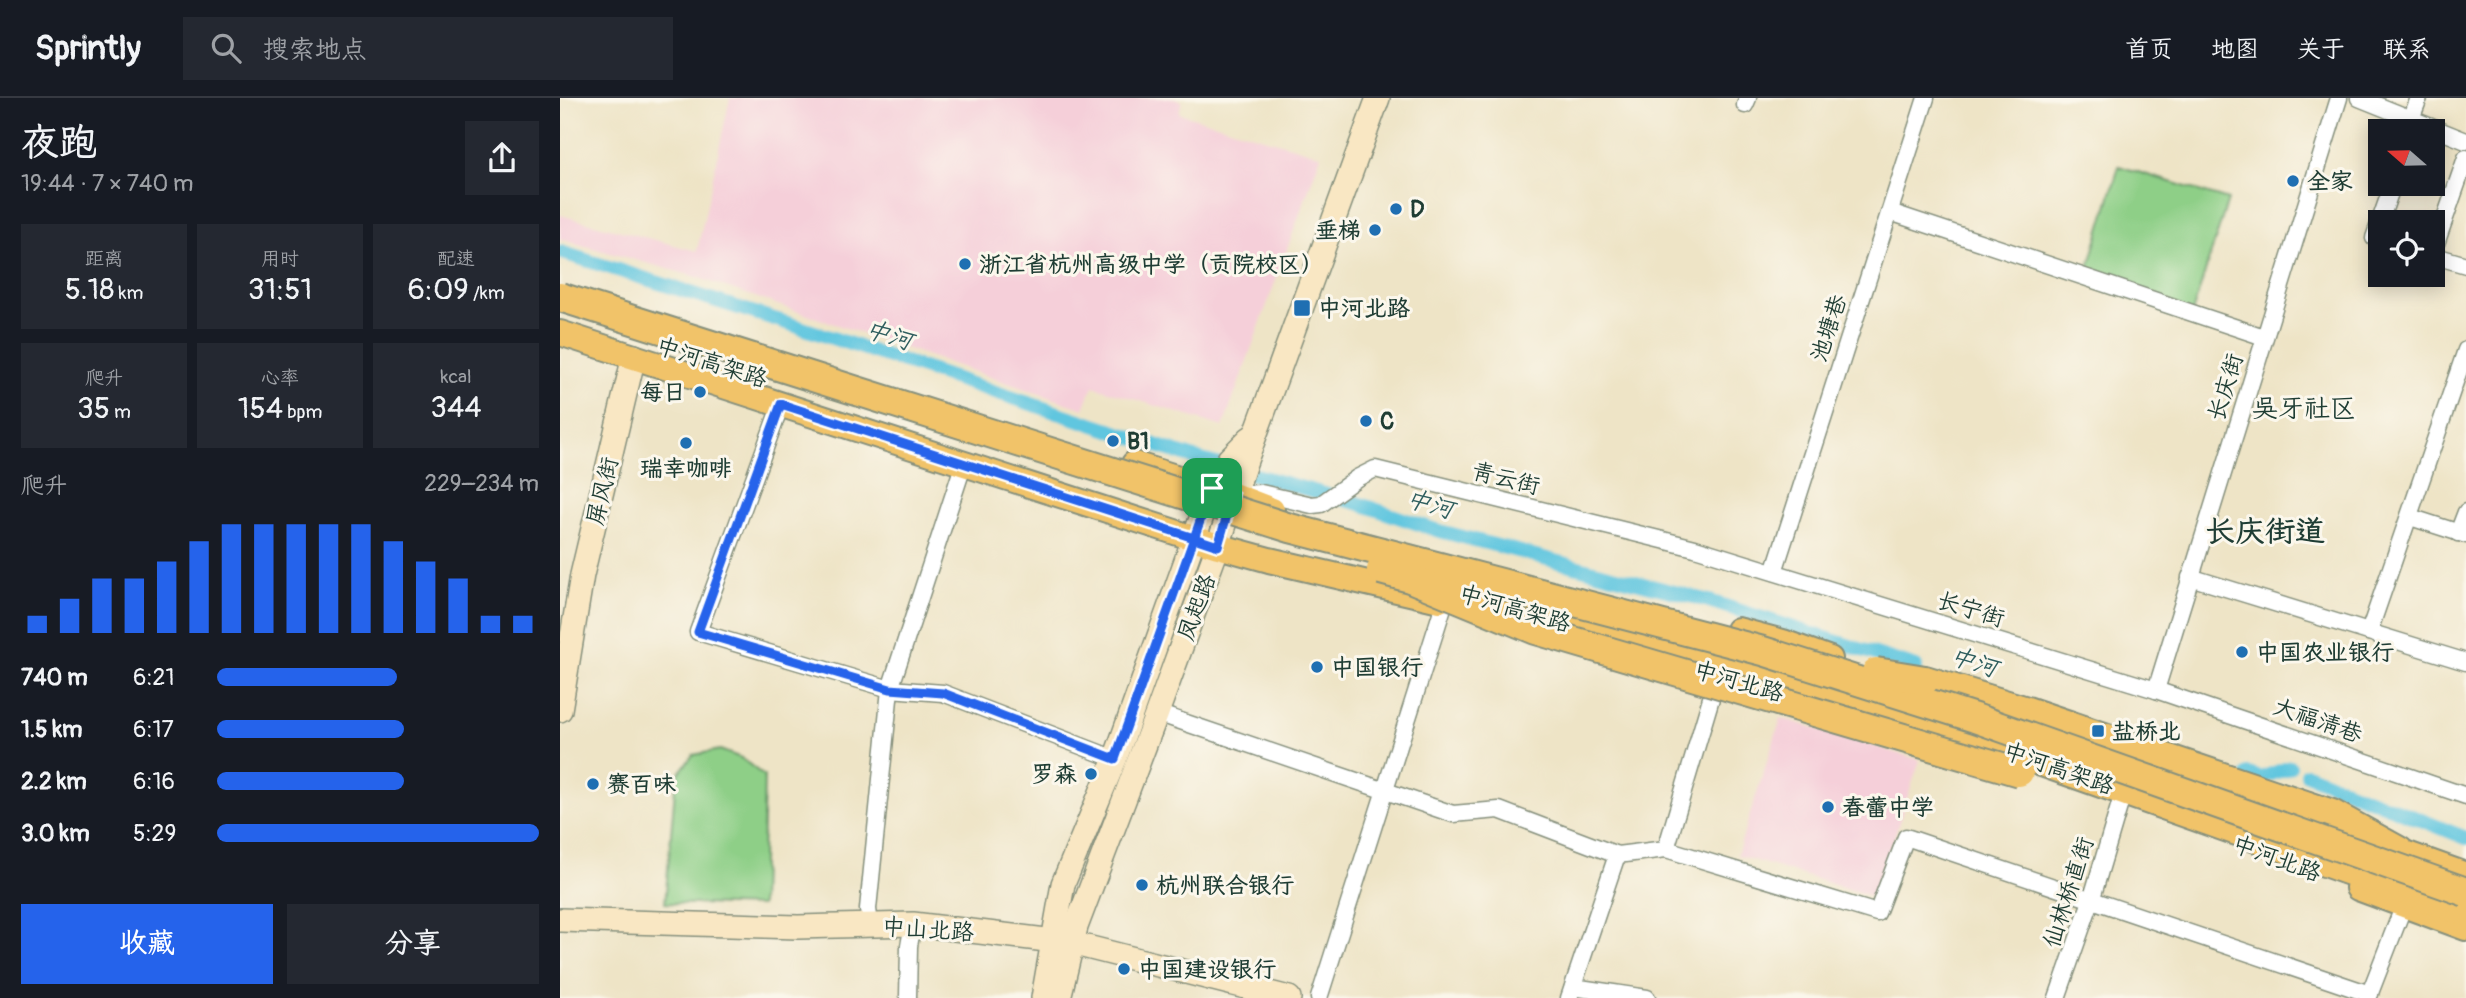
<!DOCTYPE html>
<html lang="zh">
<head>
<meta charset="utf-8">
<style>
  :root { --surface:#171b24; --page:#242831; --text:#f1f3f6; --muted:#9ea1a6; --line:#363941; --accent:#2563eb }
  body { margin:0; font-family:Pangolin,"LXGW WenKai TC",sans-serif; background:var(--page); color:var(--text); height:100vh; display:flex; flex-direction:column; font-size:26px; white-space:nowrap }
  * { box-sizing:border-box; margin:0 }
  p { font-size:23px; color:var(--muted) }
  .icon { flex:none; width:38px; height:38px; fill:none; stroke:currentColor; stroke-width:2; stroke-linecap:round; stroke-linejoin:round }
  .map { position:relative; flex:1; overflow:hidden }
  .drawer { display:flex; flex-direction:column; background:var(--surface); width:560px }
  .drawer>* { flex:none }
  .needle { width:46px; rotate:290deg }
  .controls { position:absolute; left:1808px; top:21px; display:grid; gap:14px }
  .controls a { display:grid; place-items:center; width:77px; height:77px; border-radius:0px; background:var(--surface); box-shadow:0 4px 18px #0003; font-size:35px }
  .pin { position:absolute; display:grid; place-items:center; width:60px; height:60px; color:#fff; margin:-30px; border-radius:14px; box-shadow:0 4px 10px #0006 }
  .round { display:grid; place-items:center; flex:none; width:74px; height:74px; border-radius:0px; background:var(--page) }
  .head { display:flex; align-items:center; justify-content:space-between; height:119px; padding:0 21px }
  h1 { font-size:38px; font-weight:600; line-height:52px }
  .metrics { display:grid; grid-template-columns:repeat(3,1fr); gap:10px; height:119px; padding:7px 21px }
  .metrics div { display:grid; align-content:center; border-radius:0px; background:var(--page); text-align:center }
  .metrics b { font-size:30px; font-weight:600 }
  .metrics small { font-size:19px; font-weight:400 }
  .metrics p { font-size:19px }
  .chart { height:196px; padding:14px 21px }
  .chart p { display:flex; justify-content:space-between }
  .chart svg { width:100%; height:126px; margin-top:7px; stroke:var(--accent); stroke-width:6 }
  .primary-button { display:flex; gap:14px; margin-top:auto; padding:14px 21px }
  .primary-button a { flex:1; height:80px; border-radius:0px; background:var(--accent); color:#fff; font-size:28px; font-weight:600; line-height:80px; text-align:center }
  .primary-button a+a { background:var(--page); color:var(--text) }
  ul { padding:0 21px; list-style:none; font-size:23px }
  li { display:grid; grid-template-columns:112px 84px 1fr; align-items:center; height:52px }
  li i { height:18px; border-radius:9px; background:var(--accent) }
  header { display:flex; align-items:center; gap:42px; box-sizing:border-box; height:98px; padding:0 35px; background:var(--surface); border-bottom:2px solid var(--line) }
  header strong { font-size:33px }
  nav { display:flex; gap:38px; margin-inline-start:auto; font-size:24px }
  .search { width:490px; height:63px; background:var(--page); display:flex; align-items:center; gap:18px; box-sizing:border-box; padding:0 24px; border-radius:0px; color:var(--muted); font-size:26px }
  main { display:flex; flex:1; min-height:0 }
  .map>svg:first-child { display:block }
</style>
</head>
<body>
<header>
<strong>Sprintly</strong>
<div class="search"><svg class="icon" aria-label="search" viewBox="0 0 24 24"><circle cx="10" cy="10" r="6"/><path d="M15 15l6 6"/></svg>搜索地点</div>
<nav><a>首页</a><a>地图</a><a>关于</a><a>联系</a></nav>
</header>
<main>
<section class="drawer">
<div class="head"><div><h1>夜跑</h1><p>19:44 · 7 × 740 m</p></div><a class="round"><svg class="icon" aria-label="share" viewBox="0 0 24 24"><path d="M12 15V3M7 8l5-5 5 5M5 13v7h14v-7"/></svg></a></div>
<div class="metrics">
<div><p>距离</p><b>5.18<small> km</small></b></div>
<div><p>用时</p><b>31:51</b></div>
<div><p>配速</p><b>6:09<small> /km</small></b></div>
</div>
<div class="metrics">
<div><p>爬升</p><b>35<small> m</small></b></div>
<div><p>心率</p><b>154<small> bpm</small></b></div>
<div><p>kcal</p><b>344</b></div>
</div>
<div class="chart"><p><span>爬升</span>229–234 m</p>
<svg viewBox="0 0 160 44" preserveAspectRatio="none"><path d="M5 44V38M15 44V32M25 44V25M35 44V25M45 44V19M55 44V12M65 44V6M75 44V6M85 44V6M95 44V6M105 44V6M115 44V12M125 44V19M135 44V25M145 44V38M155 44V38"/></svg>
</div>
<ul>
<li><b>740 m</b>6:21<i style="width:56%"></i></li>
<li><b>1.5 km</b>6:17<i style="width:58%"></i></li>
<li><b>2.2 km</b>6:16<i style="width:58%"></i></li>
<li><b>3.0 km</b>5:29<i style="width:100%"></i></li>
</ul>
<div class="primary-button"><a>收藏</a><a>分享</a></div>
</section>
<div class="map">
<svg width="1906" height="900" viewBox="0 0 1906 900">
  <rect width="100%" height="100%" fill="#fbf7ec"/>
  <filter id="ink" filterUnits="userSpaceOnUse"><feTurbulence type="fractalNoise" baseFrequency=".0143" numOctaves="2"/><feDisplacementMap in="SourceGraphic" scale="14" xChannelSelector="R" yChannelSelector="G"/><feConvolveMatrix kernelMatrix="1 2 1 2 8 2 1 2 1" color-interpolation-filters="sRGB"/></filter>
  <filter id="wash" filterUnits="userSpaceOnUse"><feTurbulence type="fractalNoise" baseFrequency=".00686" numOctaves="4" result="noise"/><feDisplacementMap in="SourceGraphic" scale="28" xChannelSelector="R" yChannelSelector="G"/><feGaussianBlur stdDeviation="1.57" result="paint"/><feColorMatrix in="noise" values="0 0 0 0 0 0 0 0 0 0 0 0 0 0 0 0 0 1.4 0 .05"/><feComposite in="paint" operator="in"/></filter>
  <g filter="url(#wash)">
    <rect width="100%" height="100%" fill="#eee4c6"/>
    <g fill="#f5cfd9">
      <path d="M 170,0 L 611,0 L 622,3 L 619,15 L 761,57 L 663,329 L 533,288 L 524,311 L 133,178 L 0,141 L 0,117 L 137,153 Z"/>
      <path d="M 1221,620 L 1360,662 L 1314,799 L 1177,757 Z"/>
    </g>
    <g fill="#8ecf87" stroke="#56865e" stroke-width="2">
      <path d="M 1559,68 L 1668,102 L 1632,215 L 1526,179 Z"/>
      <path d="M 160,652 L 181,660 L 204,678 L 201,808 L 105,805 L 116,679 L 133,657 Z"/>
    </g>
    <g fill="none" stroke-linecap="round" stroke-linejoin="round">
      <g stroke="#61c6df" stroke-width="14">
        <path d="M 0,154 L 230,226 L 634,360 L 797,405 L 876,432 L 1149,503 L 1356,569"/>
        <path d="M 1688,676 L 1701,680 L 1730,669"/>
        <path d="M 1747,676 L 1906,740"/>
      </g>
    </g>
  </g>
  <g filter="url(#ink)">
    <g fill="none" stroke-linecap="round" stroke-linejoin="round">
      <g stroke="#86907d" stroke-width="19">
        <g id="street">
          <path d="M 1799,0 L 1906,43"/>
          <path d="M 1185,7 L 1188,0"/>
          <path d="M 1852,33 L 1851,21 L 1859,0"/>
          <path d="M 1906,60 L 1872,157 L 1906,167"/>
          <path d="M 1330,114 L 1704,239"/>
          <path d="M 1820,142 L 1814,140 L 1833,86"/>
          <path d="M 221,306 L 138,534 L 330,591 L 383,595 L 555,661"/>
          <path d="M 685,396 L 701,395 L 752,407 L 761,406 L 797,380 L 815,371 L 1135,450 L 1596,592 L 1906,698"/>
          <path d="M 1850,419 L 1906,437"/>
          <path d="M 1898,435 L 1906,414"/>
          <path d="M 1214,474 L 1366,0"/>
          <path d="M 1630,479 L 1906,564"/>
          <path d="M 1809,534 L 1906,252"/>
          <path d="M 1157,580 L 1106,751 L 1317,815 L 1346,739 L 1810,896"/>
          <path d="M 1596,592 L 1779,0"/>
          <path d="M 597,615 L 893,716 L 939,712 L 1057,757 L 1106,751"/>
          <path d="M 310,827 L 308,811 L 330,591 L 404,365"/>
          <path d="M 1013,889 L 1087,900"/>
          <path d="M 348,900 L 349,848 L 353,826"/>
          <path d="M 759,900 L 885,503"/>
          <path d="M 1009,900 L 1057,757"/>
          <path d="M 1497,900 L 1531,803 L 1561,702"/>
          <path d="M 1808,900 L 1844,807"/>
        </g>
      </g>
      <g stroke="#86907d" stroke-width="26">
        <g id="secondary">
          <path d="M 0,612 L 22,477 L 74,258"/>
          <path d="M 0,822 L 238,829 L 353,826 L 511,845 L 729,900"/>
          <path d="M 483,900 L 503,786 L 555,661 L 652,390 L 669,361 L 690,340"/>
          <path d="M 499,900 L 516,829 L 597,615 L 658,448 L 685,365 L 818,0"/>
        </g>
      </g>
      <g stroke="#86907d" stroke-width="28">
        <g id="primary">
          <path d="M 0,235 L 658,448 L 709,462 L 880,502"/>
          <path d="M 574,366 L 673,397 L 712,412"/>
          <path d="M 1178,532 L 1223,544 L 1270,561"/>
          <path d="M 1820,751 L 1839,753 L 1906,777"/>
          <path d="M 1798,790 L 1906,830"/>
        </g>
      </g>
      <g stroke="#86907d" stroke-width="32">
        <g id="highway">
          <path d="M 931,503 L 1411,639 L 1906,814"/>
          <path d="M 1365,582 L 1467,613 L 1772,716 L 1839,753"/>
        </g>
      </g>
      <use href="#street" stroke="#fff" stroke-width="16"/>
      <use href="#secondary" stroke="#f9e7c3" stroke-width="23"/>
      <use href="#primary" stroke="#f1c369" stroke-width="24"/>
      <use href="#highway" stroke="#f1c369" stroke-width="28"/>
      <g stroke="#86907d" stroke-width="32" stroke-linecap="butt">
        <g id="highway-bridge">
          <path d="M 0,199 L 730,430 L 1203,553 L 1415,620 L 1906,794"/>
          <path d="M 821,472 L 850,480 L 976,532 L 1459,674"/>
          <path d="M 1316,574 L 1365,582"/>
        </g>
      </g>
      <use href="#highway-bridge" stroke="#f1c369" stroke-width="28"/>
    </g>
  </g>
  <g fill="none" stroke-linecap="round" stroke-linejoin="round" filter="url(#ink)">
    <g stroke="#fff" stroke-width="14">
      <path id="route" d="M 652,390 L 634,440 L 221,306 L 138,534 L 330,591 L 383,595 L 555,661 L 634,440 L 658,448 L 673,397 L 652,390"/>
    </g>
    <use href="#route" stroke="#2563eb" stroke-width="9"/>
  </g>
  <g fill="#1f6fb2" stroke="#fbf7ec" stroke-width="2.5">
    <circle cx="1733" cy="83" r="7"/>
    <circle cx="836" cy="111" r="7"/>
    <circle cx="815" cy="132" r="7"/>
    <circle cx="405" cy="166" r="7"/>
    <rect x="733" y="201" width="18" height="18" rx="3.5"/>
    <circle cx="140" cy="294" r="7"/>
    <circle cx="806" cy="323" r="7"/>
    <circle cx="553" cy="343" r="7"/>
    <circle cx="126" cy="345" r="7"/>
    <circle cx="1682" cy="554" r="7"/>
    <circle cx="757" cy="569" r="7"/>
    <rect x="1531" y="626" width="14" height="14" rx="3.5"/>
    <circle cx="531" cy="676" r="7"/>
    <circle cx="33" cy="686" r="7"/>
    <circle cx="1268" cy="709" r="7"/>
    <circle cx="582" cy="787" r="7"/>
    <circle cx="564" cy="871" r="7"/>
  </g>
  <g text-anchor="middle" stroke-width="6" stroke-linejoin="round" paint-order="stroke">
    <g font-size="23" font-weight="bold" fill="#1f3d34" stroke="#fbf7ec" text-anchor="start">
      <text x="1747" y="91">全家</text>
      <text x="850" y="119">D</text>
      <text x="801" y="140" text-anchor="end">垂梯</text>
      <text x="419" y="174">浙江省杭州高级中学（贡院校区）</text>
      <text x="758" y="218">中河北路</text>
      <text x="126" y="302" text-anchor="end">每日</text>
      <text x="820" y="331">C</text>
      <text x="567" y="351">B1</text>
      <text x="126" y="378" text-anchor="middle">瑞幸咖啡</text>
      <text x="1696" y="562">中国农业银行</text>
      <text x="771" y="577">中国银行</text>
      <text x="1552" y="641">盐桥北</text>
      <text x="517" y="684" text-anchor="end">罗森</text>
      <text x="47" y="694">赛百味</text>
      <text x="1282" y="717">春蕾中学</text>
      <text x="596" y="795">杭州联合银行</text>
      <text x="578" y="879">中国建设银行</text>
    </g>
    <g font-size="23" fill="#1f3d34" stroke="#fbf7ec">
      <text transform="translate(1268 230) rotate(-72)" y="8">池塘巷</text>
      <text transform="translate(152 264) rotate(18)" y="8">中河高架路</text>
      <text transform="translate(1665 289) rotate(-73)" y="8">长庆街</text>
      <text transform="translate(946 380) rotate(14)" y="8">青云街</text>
      <text transform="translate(42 393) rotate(-77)" y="8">屏风街</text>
      <text transform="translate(636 509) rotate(-70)" y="8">凤起路</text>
      <text transform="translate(955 510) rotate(16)" y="8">中河高架路</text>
      <text transform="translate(1411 511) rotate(17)" y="8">长宁街</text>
      <text transform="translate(1179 583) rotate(16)" y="8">中河北路</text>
      <text transform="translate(1758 622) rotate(19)" y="8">大福清巷</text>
      <text transform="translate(1499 670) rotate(19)" y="8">中河高架路</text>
      <text transform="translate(1717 760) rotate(20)" y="8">中河北路</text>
      <text transform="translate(1508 794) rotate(-72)" y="8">仙林桥直街</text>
      <text transform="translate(368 831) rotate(4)" y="8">中山北路</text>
    </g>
    <g font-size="24" font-style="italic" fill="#305f5f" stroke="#fbf7ec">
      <text transform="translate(329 237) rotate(18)" y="8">中河</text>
      <text transform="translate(870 406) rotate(16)" y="8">中河</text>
      <text transform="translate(1414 564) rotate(18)" y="8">中河</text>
    </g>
    <g font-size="26" fill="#1f3d34" stroke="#fbf7ec">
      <text x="1744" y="319">吴牙社区</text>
    </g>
    <g font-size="30" font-weight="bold" fill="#1f3d34" stroke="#fbf7ec">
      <text x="1705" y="443">长庆街道</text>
    </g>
  </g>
</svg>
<div class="controls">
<a><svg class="needle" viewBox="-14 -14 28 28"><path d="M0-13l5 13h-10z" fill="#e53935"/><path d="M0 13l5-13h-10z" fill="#9ea1a6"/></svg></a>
<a><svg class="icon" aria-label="locate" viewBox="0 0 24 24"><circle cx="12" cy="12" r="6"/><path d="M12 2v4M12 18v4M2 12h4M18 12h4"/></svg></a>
</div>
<div class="pin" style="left:652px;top:390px;background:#1e9e55"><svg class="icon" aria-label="arrive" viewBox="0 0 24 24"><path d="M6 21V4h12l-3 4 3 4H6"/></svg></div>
</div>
</main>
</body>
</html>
